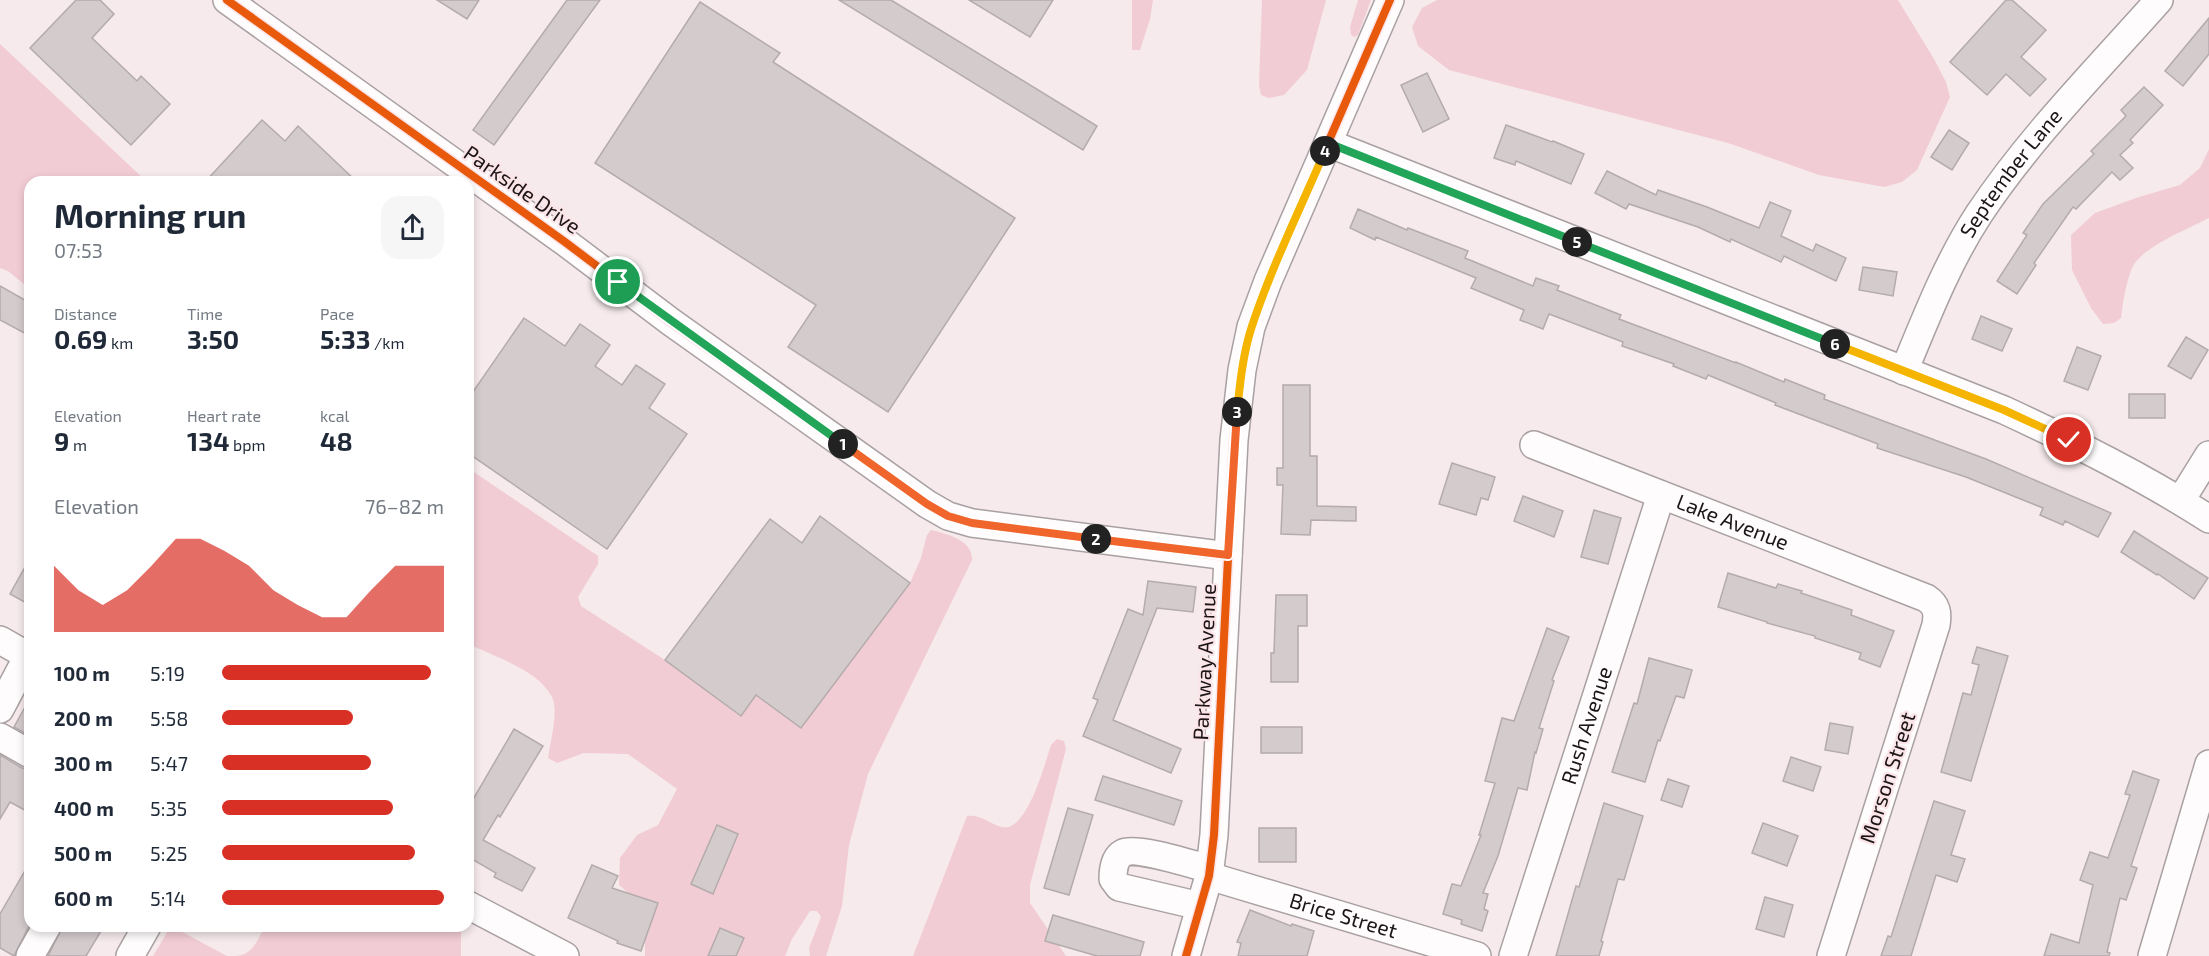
<!DOCTYPE html>
<html lang="en">
<head>
<meta charset="utf-8">
<style>
  :root { --surface:#fff; --page:#f6f6f7; --text:#1f2937; --muted:#747a83; --accent:#d93025 }
  body { margin:0; font-family:"Exo 2",sans-serif; background:var(--page); color:var(--text); height:100vh; display:flex; flex-direction:column; font-size:22px; white-space:nowrap }
  * { box-sizing:border-box; margin:0 }
  p { font-size:20px; color:var(--muted) }
  .icon { flex:none; width:33px; height:33px; fill:none; stroke:currentColor; stroke-width:2; stroke-linecap:round; stroke-linejoin:round }
  .map { position:relative; flex:1; overflow:hidden }
  .drawer { position:absolute; left:24px; top:176px; width:450px; height:756px; display:flex; flex-direction:column; background:var(--surface); border-radius:18px; box-shadow:0 3px 9px #0003 }
  .drawer>* { flex:none }
  .pin { position:absolute; display:grid; place-items:center; width:51px; height:51px; color:#fff; margin:-26px; border:3px solid #fff; border-radius:50%; box-shadow:0 2px 6px #0007 }
  .km { position:absolute; width:30px; height:30px; margin:-15px; border-radius:50%; background:#222; color:#fff; font-size:16px; line-height:30px; text-align:center }
  .round { display:grid; place-items:center; flex:none; width:63px; height:63px; border-radius:18px; background:var(--page) }
  .headline { display:flex; align-items:center; justify-content:space-between; height:102px; padding:0 30px }
  h1 { font-size:33px; font-weight:700; line-height:45px }
  .stats { display:grid; grid-template-columns:repeat(3,1fr); gap:9px; height:102px; padding:6px 30px }
  .stats div { display:grid; align-content:center }
  .stats b { font-size:26px; font-weight:700 }
  .stats small { font-size:16px; font-weight:400 }
  .stats p { font-size:16px }
  .chart { height:168px; padding:12px 30px }
  .chart p { display:flex; justify-content:space-between }
  .chart svg { width:100%; height:108px; margin-top:6px; fill:var(--accent); opacity:.7 }
  ul { padding:0 30px; list-style:none; font-size:20px }
  li { display:grid; grid-template-columns:96px 72px 1fr; align-items:center; height:45px }
  li i { height:15px; border-radius:8px; background:var(--accent) }
  .map>svg:first-child { display:block }
</style>
</head>
<body>
<div class="map">
<svg width="2209" height="956" viewBox="0 0 2209 956">
  <rect width="100%" height="100%" fill="#f6eaec"/>
  <g fill="#f2ccd5">
    <path d="M 1132,0 L 1153,0 L 1150,19 L 1140,50 L 1132,50 Z"/>
    <path d="M 1262,0 L 1326,0 L 1307,70 L 1284,95 L 1269,98 L 1261,95 L 1259,85 Z"/>
    <path d="M 1358,0 L 1371,0 L 1358,35 L 1354,37 L 1351,35 L 1350,27 Z"/>
    <path d="M 1437,0 L 1898,0 L 1934,59 L 1946,82 L 1950,97 L 1917,170 L 1902,182 L 1884,187 L 1819,175 L 1728,143 L 1449,70 L 1418,46 L 1412,27 L 1422,8 Z"/>
    <path d="M 0,44 L 146,181 L 30,182 L 30,289 L 8,271 L 0,268 Z"/>
    <path d="M 2209,149 L 2209,218 C 2190,228 2140,248 2132,268 C 2126,283 2123,301 2121,318 L 2114,323 L 2103,324 L 2091,308 L 2072,270 L 2071,235 L 2095,213 L 2139,197 L 2180,185 L 2200,168 Z"/>
    <path d="M 468,468 L 598,556 L 598,564 L 578,597 L 581,606 L 665,660 L 740,716 L 756,695 L 801,728 L 910,583 L 921,558 L 927,535 L 931,530 C 947,534 973,540 972,560 L 868,774 L 849,845 L 842,906 L 826,956 L 810,956 L 809,948 L 821,917 L 817,911 L 810,911 L 792,939 L 785,956 L 645,956 L 645,918 L 643,906 L 619,885 L 620,858 L 637,835 L 658,825 L 677,789 L 628,754 L 584,753 L 557,763 L 548,758 C 550,743 559,711 552,697 C 539,671 498,658 473,646 L 468,639 Z"/>
    <path d="M 1057,739 L 1064,741 L 1066,749 L 1030,885 L 1030,903 L 1066,956 L 913,956 L 967,816 C 981,814 989,824 1002,827 C 1027,833 1045,763 1051,745 Z"/>
    <path d="M 171,926 L 227,956 L 153,956 Z"/>
    <path d="M 265,926 L 461,926 L 461,956 L 236,956 C 253,955 258,939 265,926 Z"/>
  </g>
  <g fill="#d4cbcd" stroke="#b4abad" stroke-width="1.5">
    <path d="M 76,0 L 100,0 L 114,14 L 92,38 L 137,81 L 141,76 L 170,104 L 131,145 L 30,48 Z"/>
    <path d="M 437,0 L 479,0 L 467,19 Z"/>
    <path d="M 567,0 L 600,0 L 494,145 L 473,130 Z"/>
    <path d="M 839,0 L 891,0 L 1097,126 L 1083,150 Z"/>
    <path d="M 969,0 L 1053,0 L 1030,37 Z"/>
    <path d="M 2006,0 L 2012,0 L 2046,30 L 2021,57 L 2046,79 L 2030,96 L 2006,74 L 1987,95 L 1950,62 Z"/>
    <path d="M 700,2 L 780,53 L 773,62 L 1015,218 L 888,412 L 788,347 L 816,305 L 595,163 Z"/>
    <path d="M 2209,18 L 2209,54 L 2183,86 L 2165,71 Z"/>
    <path d="M 1427,73 L 1449,119 L 1423,132 L 1401,85 Z"/>
    <path d="M 2144,87 L 2163,105 L 2130,140 L 2133,143 L 2120,155 L 2133,168 L 2120,180 L 2112,172 L 2076,209 L 2073,207 L 2034,263 L 2036,265 L 2017,294 L 1997,281 L 2027,235 L 2023,233 L 2043,204 L 2094,154 L 2091,151 L 2126,116 L 2121,110 Z"/>
    <path d="M 262,120 L 285,141 L 298,126 L 357,182 L 205,182 Z"/>
    <path d="M 1506,125 L 1552,142 L 1553,141 L 1584,154 L 1571,184 L 1516,161 L 1515,165 L 1494,158 Z"/>
    <path d="M 1949,130 L 1969,143 L 1952,170 L 1931,157 Z"/>
    <path d="M 1607,171 L 1656,195 L 1658,190 L 1707,207 L 1759,228 L 1770,202 L 1791,211 L 1781,236 L 1813,251 L 1816,244 L 1846,258 L 1836,281 L 1784,256 L 1781,262 L 1731,239 L 1730,242 L 1698,227 L 1629,204 L 1626,209 L 1595,193 Z"/>
    <path d="M 1358,209 L 1407,230 L 1408,228 L 1468,251 L 1465,258 L 1533,286 L 1536,278 L 1559,286 L 1557,290 L 1621,315 L 1619,319 L 1736,363 L 1736,362 L 1784,382 L 1785,379 L 1825,395 L 1824,399 L 1986,459 L 2111,513 L 2098,537 L 2065,521 L 2063,525 L 2040,515 L 2043,508 L 1966,477 L 1877,448 L 1878,444 L 1775,405 L 1776,403 L 1708,375 L 1706,379 L 1673,366 L 1674,364 L 1622,346 L 1623,342 L 1549,314 L 1543,329 L 1520,320 L 1524,310 L 1471,288 L 1476,278 L 1376,237 L 1375,240 L 1350,228 Z"/>
    <path d="M 1863,267 L 1897,272 L 1893,296 L 1859,290 Z"/>
    <path d="M 0,286 L 30,303 L 30,336 L 0,320 Z"/>
    <path d="M 1981,316 L 2012,329 L 2002,351 L 1972,339 Z"/>
    <path d="M 524,318 L 565,346 L 580,324 L 610,345 L 595,366 L 622,385 L 636,365 L 665,384 L 649,408 L 687,434 L 607,549 L 468,453 L 468,399 Z"/>
    <path d="M 2186,337 L 2208,350 L 2191,379 L 2168,366 Z"/>
    <path d="M 2077,347 L 2101,356 L 2088,390 L 2064,381 Z"/>
    <path d="M 1283,385 L 1310,385 L 1310,456 L 1317,456 L 1317,506 L 1356,507 L 1356,521 L 1311,520 L 1310,535 L 1281,534 L 1283,485 L 1277,485 L 1277,468 L 1283,468 Z"/>
    <rect x="2129" y="394" width="36" height="24"/>
    <path d="M 1452,463 L 1495,477 L 1488,500 L 1481,498 L 1476,515 L 1439,504 Z"/>
    <path d="M 1523,496 L 1563,511 L 1554,537 L 1514,521 Z"/>
    <path d="M 1594,510 L 1621,518 L 1608,564 L 1581,557 Z"/>
    <path d="M 820,516 L 910,583 L 801,728 L 756,695 L 741,716 L 665,660 L 770,519 L 802,543 Z"/>
    <path d="M 2134,531 L 2208,578 L 2194,599 L 2158,574 L 2157,575 L 2121,552 Z"/>
    <path d="M 30,558 L 30,605 L 10,594 Z"/>
    <path d="M 1728,573 L 1776,588 L 1778,584 L 1802,591 L 1801,593 L 1852,610 L 1851,615 L 1894,631 L 1880,667 L 1859,659 L 1861,653 L 1815,638 L 1815,636 L 1767,623 L 1767,622 L 1718,607 Z"/>
    <path d="M 1148,581 L 1196,587 L 1193,612 L 1157,608 L 1113,720 L 1181,749 L 1171,773 L 1083,736 L 1098,700 L 1093,698 L 1128,609 L 1143,615 Z"/>
    <path d="M 1276,595 L 1307,595 L 1307,626 L 1298,626 L 1298,682 L 1271,682 L 1271,653 L 1274,653 Z"/>
    <path d="M 1547,628 L 1569,637 L 1552,680 L 1554,681 L 1539,728 L 1543,729 L 1536,753 L 1535,752 L 1527,790 L 1518,788 L 1498,856 L 1483,893 L 1488,894 L 1484,909 L 1488,911 L 1482,931 L 1461,924 L 1462,920 L 1443,914 L 1452,884 L 1461,886 L 1481,835 L 1479,835 L 1495,783 L 1485,781 L 1502,718 L 1514,721 Z"/>
    <path d="M 1977,647 L 2008,656 L 1971,781 L 1941,772 L 1963,693 L 1971,695 L 1979,665 L 1972,663 Z"/>
    <path d="M 1649,658 L 1692,670 L 1684,698 L 1676,696 L 1660,741 L 1658,740 L 1645,782 L 1612,772 L 1634,703 L 1637,704 Z"/>
    <path d="M 30,698 L 30,736 L 14,727 Z"/>
    <path d="M 1830,723 L 1853,727 L 1848,754 L 1825,750 Z"/>
    <rect x="1261" y="727" width="41" height="26"/>
    <path d="M 514,729 L 543,746 L 500,817 L 498,815 L 483,840 L 535,868 L 522,891 L 494,877 L 496,873 L 472,859 L 468,867 L 468,808 Z"/>
    <path d="M 0,755 L 22,768 L 30,770 L 30,813 L 10,802 L 0,819 Z"/>
    <path d="M 1791,757 L 1821,767 L 1813,791 L 1783,781 Z"/>
    <path d="M 2133,771 L 2159,780 L 2131,866 L 2137,868 L 2126,900 L 2120,898 L 2107,952 L 2110,953 L 2109,956 L 2044,956 L 2051,934 L 2079,943 L 2093,885 L 2080,880 L 2090,852 L 2108,858 L 2130,795 L 2125,794 Z"/>
    <path d="M 1103,776 L 1182,801 L 1174,825 L 1095,800 Z"/>
    <path d="M 1668,779 L 1689,786 L 1682,807 L 1661,800 Z"/>
    <path d="M 1934,801 L 1965,811 L 1951,855 L 1965,859 L 1957,882 L 1936,875 L 1911,956 L 1881,956 L 1888,936 L 1891,937 Z"/>
    <path d="M 1604,803 L 1643,816 L 1624,880 L 1618,879 L 1601,941 L 1603,942 L 1599,956 L 1556,956 L 1576,886 L 1579,887 Z"/>
    <path d="M 1068,808 L 1093,815 L 1069,895 L 1044,888 Z"/>
    <path d="M 1763,823 L 1798,836 L 1787,866 L 1752,853 Z"/>
    <path d="M 717,825 L 738,834 L 713,894 L 691,884 Z"/>
    <rect x="1259" y="828" width="37" height="34"/>
    <path d="M 30,862 L 30,924 L 14,956 L 0,948 L 0,914 Z"/>
    <path d="M 592,865 L 618,876 L 612,888 L 658,903 L 641,951 L 617,943 L 618,941 L 568,918 Z"/>
    <path d="M 1765,897 L 1793,905 L 1784,937 L 1756,929 Z"/>
    <path d="M 1250,910 L 1291,926 L 1292,924 L 1314,931 L 1307,956 L 1238,956 L 1241,943 L 1237,942 Z"/>
    <path d="M 1053,915 L 1144,942 L 1140,956 L 1097,956 L 1045,941 Z"/>
    <path d="M 63,926 L 104,926 L 86,956 L 48,956 Z"/>
    <path d="M 720,928 L 744,938 L 736,956 L 708,956 Z"/>
  </g>
  <g fill="none" stroke-linecap="round" stroke-linejoin="round">
    <g stroke="#a9a0a2" stroke-width="30">
      <g id="minor">
        <path d="M 227,0 L 565,242 L 671,322 L 927,504 L 948,516 L 972,523 L 1228,556"/>
        <path d="M 1328,143 L 2004,410 C 2075,443 2144,477 2209,519"/>
        <path id="s1" d="M 1904,371 C 1926,318 1947,263 1979,214 C 2031,136 2097,70 2159,0"/>
        <path id="s2" d="M 1534,445 L 1926,598 C 1937,605 1938,613 1936,625 L 1831,956"/>
        <path d="M 2181,500 L 2209,455"/>
        <path d="M 0,640 L 30,657"/>
        <path d="M 0,709 L 30,652"/>
        <path d="M 0,737 L 30,754"/>
        <path id="s3" d="M 1209,876 L 1477,956"/>
        <path d="M 468,905 L 565,956"/>
        <path d="M 1200,906 L 1119,887 L 1113,879 C 1113,871 1114,858 1123,853 C 1135,846 1194,865 1210,869"/>
        <path d="M 30,956 L 47,926"/>
        <path d="M 130,956 L 147,926"/>
        <path d="M 1186,956 L 1209,876 L 1214,835 L 1234,440 L 1242,370 L 1251,327 L 1268,281 L 1390,0"/>
        <path id="s4" d="M 1513,956 L 1661,495"/>
        <path d="M 2152,956 L 2209,764"/>
      </g>
    </g>
    <use href="#minor" stroke="#fefcfc" stroke-width="27"/>
    <g stroke="#fbe5e9" stroke-width="11">
      <g id="cycleway">
        <path d="M 227,0 L 565,242 L 671,322 L 927,504 L 948,516 L 972,523 L 1228,556"/>
        <path d="M 1186,956 L 1209,876 L 1214,835 L 1234,440 L 1242,370 L 1251,327 L 1268,281 L 1390,0"/>
      </g>
    </g>
    <use href="#cycleway" stroke="#e8590c" stroke-width="8"/>
  </g>
  <g fill="none" stroke-linecap="round" stroke-linejoin="round">
    <g stroke="#fff" stroke-width="12">
      <path id="split-1" d="M 618,282 L 843,444"/>
    </g>
    <g stroke="#fff" stroke-width="12">
      <path id="split-2" d="M 843,444 L 927,504 L 948,516 L 972,523 L 1096,539"/>
    </g>
    <g stroke="#fff" stroke-width="12">
      <path id="split-3" d="M 1096,539 L 1228,555 L 1237,412"/>
    </g>
    <g stroke="#fff" stroke-width="12">
      <path id="split-4" d="M 1237,412 C 1240,383 1243,353 1252,326 C 1272,266 1300,209 1325,151"/>
    </g>
    <g stroke="#fff" stroke-width="12">
      <path id="split-5" d="M 1325,151 L 1328,143 L 1577,242"/>
    </g>
    <g stroke="#fff" stroke-width="12">
      <path id="split-6" d="M 1577,242 L 1835,344"/>
    </g>
    <g stroke="#fff" stroke-width="12">
      <path id="split-7" d="M 1835,344 L 2004,410 L 2069,440"/>
    </g>
    <use href="#split-1" stroke="#22a559" stroke-width="8"/>
    <use href="#split-2" stroke="#f0652b" stroke-width="8"/>
    <use href="#split-3" stroke="#f0652b" stroke-width="8"/>
    <use href="#split-4" stroke="#f5b400" stroke-width="8"/>
    <use href="#split-5" stroke="#22a559" stroke-width="8"/>
    <use href="#split-6" stroke="#22a559" stroke-width="8"/>
    <use href="#split-7" stroke="#f5b400" stroke-width="8"/>
  </g>
  <g text-anchor="middle" stroke-width="4.5" stroke-linejoin="round" paint-order="stroke">
    <g font-size="21" fill="#1c1517" stroke="#fbe5e9">
      <text dy="7" stroke="none"><textPath href="#s1" startOffset="226">September Lane</textPath></text>
      <text transform="translate(522 190) rotate(35)" y="7">Parkside Drive</text>
      <text dy="7" stroke="none"><textPath href="#s2" startOffset="213">Lake Avenue</textPath></text>
      <text transform="translate(1205 662) rotate(-87)" y="7">Parkway Avenue</text>
      <text dy="7" stroke="none"><textPath href="#s4" startOffset="242">Rush Avenue</textPath></text>
      <text transform="translate(1888 778) rotate(-72)" y="7">Morson Street</text>
      <text dy="7" stroke="none"><textPath href="#s3" startOffset="140">Brice Street</textPath></text>
    </g>
  </g>
</svg>
<div class="pin" style="left:618px;top:282px;background:#1e9e55"><svg class="icon" aria-label="arrive" viewBox="0 0 24 24"><path d="M6 21V4h12l-3 4 3 4H6"/></svg></div>
<div class="pin" style="left:2069px;top:440px;background:#d93025"><svg class="icon" aria-label="check" viewBox="0 0 24 24"><path d="M5 12l5 5 9-10"/></svg></div>
<b class="km" style="left:843px;top:444px">1</b>
<b class="km" style="left:1096px;top:539px">2</b>
<b class="km" style="left:1237px;top:412px">3</b>
<b class="km" style="left:1325px;top:151px">4</b>
<b class="km" style="left:1577px;top:242px">5</b>
<b class="km" style="left:1835px;top:344px">6</b>
<section class="drawer">
<div class="headline"><div><h1>Morning run</h1><p>07:53</p></div><a class="round"><svg class="icon" aria-label="share" viewBox="0 0 24 24"><path d="M12 15V3M7 8l5-5 5 5M5 13v7h14v-7"/></svg></a></div>
<div class="stats">
<div><p>Distance</p><b>0.69<small> km</small></b></div>
<div><p>Time</p><b>3:50</b></div>
<div><p>Pace</p><b>5:33<small> /km</small></b></div>
</div>
<div class="stats">
<div><p>Elevation</p><b>9<small> m</small></b></div>
<div><p>Heart rate</p><b>134<small> bpm</small></b></div>
<div><p>kcal</p><b>48</b></div>
</div>
<div class="chart"><p><span>Elevation</span>76–82 m</p>
<svg viewBox="0 0 160 44" preserveAspectRatio="none"><path d="M0 44V17L10 27L20 33L30 27L40 17L50 6L60 6L70 11L80 17L90 27L100 33L110 38L120 38L130 27L140 17L150 17L160 17V44z"/></svg>
</div>
<ul>
<li><b>100 m</b>5:19<i style="width:94%"></i></li>
<li><b>200 m</b>5:58<i style="width:59%"></i></li>
<li><b>300 m</b>5:47<i style="width:67%"></i></li>
<li><b>400 m</b>5:35<i style="width:77%"></i></li>
<li><b>500 m</b>5:25<i style="width:87%"></i></li>
<li><b>600 m</b>5:14<i style="width:100%"></i></li>
</ul>
</section>
</div>
</body>
</html>
